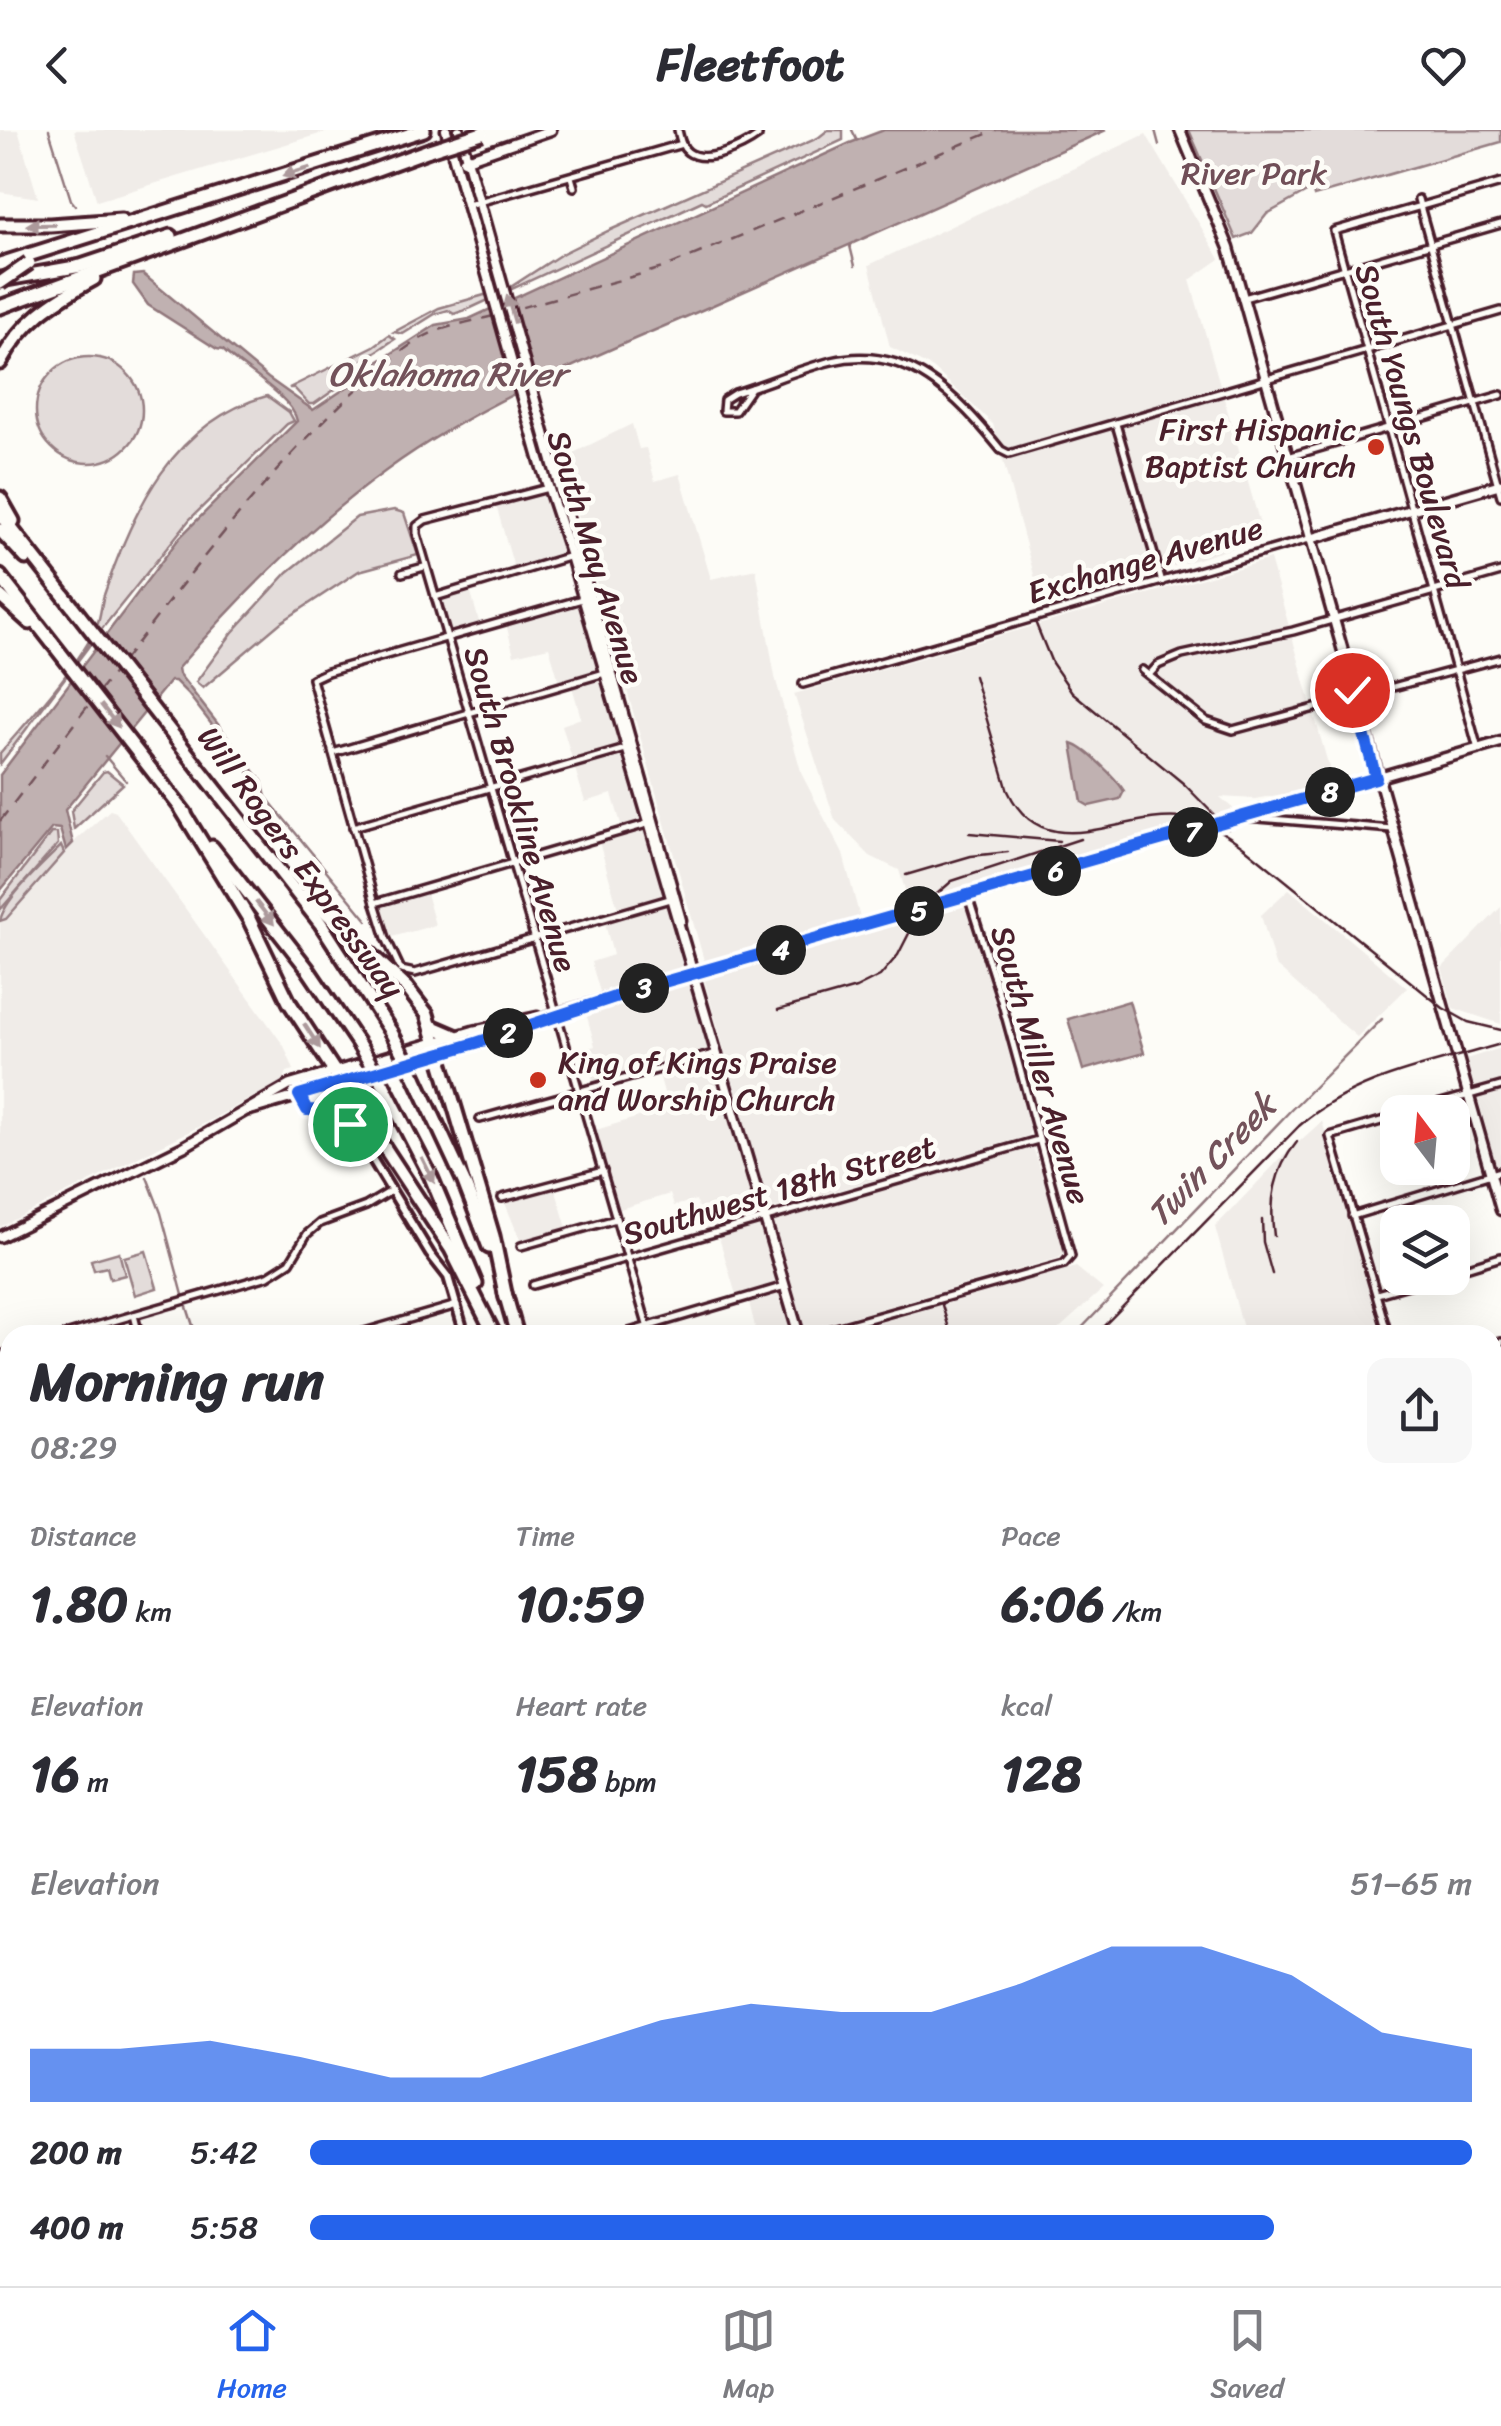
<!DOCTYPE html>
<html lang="en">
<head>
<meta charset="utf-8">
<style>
  :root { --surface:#fff; --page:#f7f7f7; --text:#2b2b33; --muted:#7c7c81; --line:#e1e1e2; --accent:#2563eb }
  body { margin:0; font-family:Sriracha,sans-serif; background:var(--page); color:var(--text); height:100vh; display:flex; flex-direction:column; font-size:38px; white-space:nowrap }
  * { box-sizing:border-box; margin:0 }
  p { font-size:32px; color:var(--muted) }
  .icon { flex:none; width:55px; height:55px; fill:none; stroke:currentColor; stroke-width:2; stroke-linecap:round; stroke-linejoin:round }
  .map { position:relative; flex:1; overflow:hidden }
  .details { position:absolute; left:0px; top:1195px; width:1502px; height:962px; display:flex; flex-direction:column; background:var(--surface); border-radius:30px 30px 0 0; box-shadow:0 10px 40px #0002 }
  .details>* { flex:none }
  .needle { width:65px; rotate:344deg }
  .buttons { position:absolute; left:1380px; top:965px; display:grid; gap:20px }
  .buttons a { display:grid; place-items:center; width:90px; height:90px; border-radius:20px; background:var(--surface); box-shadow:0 10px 40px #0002; font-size:50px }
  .pin { position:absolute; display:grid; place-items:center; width:85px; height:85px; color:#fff; margin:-42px; border:5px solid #fff; border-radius:50%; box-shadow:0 2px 10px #0007 }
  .km { position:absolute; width:50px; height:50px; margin:-25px; border-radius:50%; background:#222; color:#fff; font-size:28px; line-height:50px; text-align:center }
  .round { display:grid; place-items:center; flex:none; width:105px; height:105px; border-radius:20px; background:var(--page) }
  .head { display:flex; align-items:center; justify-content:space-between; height:170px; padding:0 30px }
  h1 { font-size:55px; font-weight:800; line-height:75px }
  .stats { display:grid; grid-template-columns:repeat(3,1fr); gap:15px; height:170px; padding:10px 30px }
  .stats div { display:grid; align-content:center }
  .stats b { font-size:50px; font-weight:800 }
  .stats small { font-size:28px; font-weight:400 }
  .stats p { font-size:28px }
  .chart { height:280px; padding:20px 30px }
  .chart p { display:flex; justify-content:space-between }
  .chart svg { width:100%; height:180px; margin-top:10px; fill:var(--accent); opacity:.7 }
  ul { padding:0 30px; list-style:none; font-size:32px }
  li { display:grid; grid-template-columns:160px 120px 1fr; align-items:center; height:75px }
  li i { height:25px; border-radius:12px; background:var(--accent) }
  header { display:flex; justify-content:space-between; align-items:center; height:130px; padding:0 30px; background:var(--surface); font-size:45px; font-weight:800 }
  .menu { display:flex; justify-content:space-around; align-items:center; height:140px; border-top:2px solid var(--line); background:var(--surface); font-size:28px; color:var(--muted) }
  .menu a { display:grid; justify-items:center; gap:5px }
  .menu .on { color:var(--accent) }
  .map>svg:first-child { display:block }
</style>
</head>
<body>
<header><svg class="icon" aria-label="back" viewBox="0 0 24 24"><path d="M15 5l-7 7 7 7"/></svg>Fleetfoot<svg class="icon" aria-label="heart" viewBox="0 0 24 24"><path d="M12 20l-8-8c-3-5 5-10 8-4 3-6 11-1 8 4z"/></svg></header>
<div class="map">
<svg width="1501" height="2156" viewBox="0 0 1501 2156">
  <rect width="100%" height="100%" fill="#fdfcf7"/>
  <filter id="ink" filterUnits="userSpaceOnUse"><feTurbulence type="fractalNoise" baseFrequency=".01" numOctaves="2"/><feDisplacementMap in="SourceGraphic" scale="20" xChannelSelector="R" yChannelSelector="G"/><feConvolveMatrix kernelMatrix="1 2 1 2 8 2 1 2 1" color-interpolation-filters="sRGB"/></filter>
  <g filter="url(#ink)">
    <g fill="#f0ece8">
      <path d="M 0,0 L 18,0 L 38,68 L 0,62 Z"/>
      <path d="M 74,0 L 333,0 L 97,71 Z"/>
      <path d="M 1146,4 L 1220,129 L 1190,150 L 1264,408 L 1043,478 L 993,294 L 933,238 L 890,217 L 869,135 Z"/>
      <path d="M 632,294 L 639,319 L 646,318 L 655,351 L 680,344 L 711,449 L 756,439 L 775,547 L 802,645 L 843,724 L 860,788 L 705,834 L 561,329 Z"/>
      <path d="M 547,363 L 565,423 L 514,438 L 496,375 Z"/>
      <path d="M 1270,429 L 1334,655 L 1255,669 L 1220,667 L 1238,683 L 910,776 L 899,740 L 870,726 L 835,690 L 794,564 Z"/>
      <path d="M 470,460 L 480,495 L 451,503 L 442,470 Z"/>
      <path d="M 580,473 L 644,684 L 663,767 L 618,779 L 599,712 L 624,704 L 612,664 L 585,672 L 562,595 L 581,588 L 570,549 L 559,551 L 549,517 L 514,525 L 506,494 Z"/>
      <path d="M 110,680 L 116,682 L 284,916 L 294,940 L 287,942 L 284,950 L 198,997 L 0,1097 L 0,791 L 6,789 L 76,710 Z"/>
      <path d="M 1289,759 L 1407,858 L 1357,907 L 1275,835 L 1261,785 Z"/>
      <path d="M 426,763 L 435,795 L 392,807 L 382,777 Z"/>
      <path d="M 666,775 L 684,840 L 601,865 L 591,832 L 613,825 L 605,793 Z"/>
      <path d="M 964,776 L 970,783 L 1030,1000 L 1028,1006 L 775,1078 L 769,1077 L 704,849 Z"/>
      <path d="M 1501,777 L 1501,894 L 1453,878 L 1442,838 Z"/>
      <path d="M 690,853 L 709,921 L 594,954 L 584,919 L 595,916 L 586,883 Z"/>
      <path d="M 1501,918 L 1501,951 L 1475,959 L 1466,929 Z"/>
      <path d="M 712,929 L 756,1084 L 704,1099 L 696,1070 L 674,1076 L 670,1064 L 620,1079 L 596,1000 L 668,978 L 659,944 Z"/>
      <path d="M 1501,961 L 1501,1037 L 1497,1038 L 1478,968 Z"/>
      <path d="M 1322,991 L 1385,1205 L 1245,1205 L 1215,1097 L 1279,1030 Z"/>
      <path d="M 1033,1017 L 1064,1112 L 1063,1123 L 1059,1128 L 805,1200 L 774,1091 Z"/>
      <path d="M 555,1058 L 567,1098 L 520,1110 L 505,1073 Z"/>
      <path d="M 760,1093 L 793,1205 L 757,1205 L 749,1172 L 739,1175 L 718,1104 Z"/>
      <path d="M 1076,1137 L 1103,1159 L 1052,1205 L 836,1205 Z"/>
    </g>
    <g fill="#e3dcda" stroke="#967e82" stroke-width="2.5">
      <path d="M 828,0 L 843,0 L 843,10 L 706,73 L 702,71 L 471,178 L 454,184 L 448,180 L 435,184 L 403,204 L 394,202 L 439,178 L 509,158 L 563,123 L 608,101 L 818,8 Z"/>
      <path d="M 1189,0 L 1501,0 L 1501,12 L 1314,66 L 1312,59 L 1267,84 L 1252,103 L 1236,109 Z"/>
      <path d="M 389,205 L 395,209 L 362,231 L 367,237 L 314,274 L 309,274 L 294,258 L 289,258 L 374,216 Z"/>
      <circle cx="89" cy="280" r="53"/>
      <path d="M 267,266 L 289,282 L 294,291 L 287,294 L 190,389 L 101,500 L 0,634 L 0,623 C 27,592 83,531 97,495 C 101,485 101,474 104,465 C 133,380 173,292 267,266 Z"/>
      <path d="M 394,380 L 404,383 L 418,425 L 359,441 L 280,493 L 203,558 L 196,552 L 232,503 L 288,442 L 357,387 Z"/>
      <path d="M 107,641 L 123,654 L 74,699 L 71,681 L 103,642 Z"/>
      <path d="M 51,703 L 57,703 L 58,714 L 0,780 L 0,770 Z"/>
      <path d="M 61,716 L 64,723 L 6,789 L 0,791 C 4,769 44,733 61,716 Z"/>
      <path d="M 146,1121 L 157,1158 L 135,1165 L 124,1127 Z"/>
      <path d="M 119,1122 L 125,1145 L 110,1149 L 107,1137 L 94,1140 L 91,1130 Z"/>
      <path d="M 501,2148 L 705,2148 L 707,2156 L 503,2156 Z"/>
      <path d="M 817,2148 L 1065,2148 L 1067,2156 L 816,2156 Z"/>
    </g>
    <g fill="#c0b1b1" stroke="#91777b" stroke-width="2.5">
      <path d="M 884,0 L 1106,0 C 974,59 843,118 711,176 C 599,225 486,268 387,340 C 309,396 240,466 178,538 L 179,544 L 262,651 L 266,667 L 263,667 L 260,653 L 254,649 L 188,564 L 175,551 L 170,551 L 65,680 L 73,713 L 66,720 L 60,699 L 52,698 L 0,761 L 0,645 L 180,407 L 297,291 C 292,266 242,239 223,220 L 217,219 L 148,175 L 133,154 L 134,145 L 143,144 L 268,248 L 313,280 L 374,239 L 375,234 L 436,195 L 469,189 L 850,13 Z"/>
      <path d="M 1072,614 C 1086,618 1116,648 1124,661 L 1120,669 L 1089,676 L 1082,672 Z"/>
      <path d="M 1129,871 L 1144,923 L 1083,940 L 1068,889 Z"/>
    </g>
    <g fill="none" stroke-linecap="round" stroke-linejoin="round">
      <g stroke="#91777b" stroke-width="2.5">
        <path d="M 49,0 L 71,70 L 75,75"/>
        <path d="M 852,0 L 857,10"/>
        <path d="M 1155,0 L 1159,15"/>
        <path d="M 850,116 L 855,136"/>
        <path d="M 105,626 L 126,651"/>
        <path d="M 266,667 L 367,790"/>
        <path d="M 147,1047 L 161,1083 L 183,1165"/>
        <path d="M 187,1177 L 196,1205"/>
        <path d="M 1075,1205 L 1291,980 L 1382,889"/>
        <path d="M 1026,2148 L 1035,2156"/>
      </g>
      <g stroke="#73525a" stroke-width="2.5" stroke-dasharray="12 10" stroke-linecap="butt">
        <path d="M 501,183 L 663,138 L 996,0"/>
        <path d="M 123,531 C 199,432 277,329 371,247 C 390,231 410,212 434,202 C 452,195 474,191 493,186"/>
        <path d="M 98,563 L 115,541"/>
        <path d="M 0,691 L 90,573"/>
      </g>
      <g stroke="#4a1f2b" stroke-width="12">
        <g id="minor">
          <path d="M 678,0 C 680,8 681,17 688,22 C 705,35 743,17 758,6 L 758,0"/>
          <path d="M 571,47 L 574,57"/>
          <path d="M 1418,69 L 1501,366"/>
          <path d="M 468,75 L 682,14"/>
          <path d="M 1244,168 L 1501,94"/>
          <path d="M 751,258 L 735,281 L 723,281 L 724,270 L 735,263 C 768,253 799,239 832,231 C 908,213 958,267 1001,320 L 1009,324 L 1501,181"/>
          <path d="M 1116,294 L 1162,452"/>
          <path d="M 1288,327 L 1501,265"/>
          <path d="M 548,358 L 425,390 L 417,396 L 417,404 L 650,1205"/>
          <path d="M 402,443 L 424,437"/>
          <path d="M 435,467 L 571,426"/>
          <path d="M 582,469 L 327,542 L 312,549 L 375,773 L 386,808 L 401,840 L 415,843 L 673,768"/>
          <path d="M 1142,540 L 1206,591 L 1233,600 L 1501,528"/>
          <path d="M 1149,545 L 1158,535 L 1182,525 L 1293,501 L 1501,442"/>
          <path d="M 803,554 L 1309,409"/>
          <path d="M 1478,619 L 1334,101 L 1501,53"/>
          <path d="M 333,623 L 608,542"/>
          <path d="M 1246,687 L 1392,699"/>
          <path d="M 353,697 L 629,618"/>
          <path d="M 375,773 L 650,693"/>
          <path d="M 1409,982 L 1501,956"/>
          <path d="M 480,989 L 717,923"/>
          <path d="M 502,1068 L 603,1041"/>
          <path d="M 1352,1086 L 1501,1041"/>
          <path d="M 521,1116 L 616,1089"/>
          <path d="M 1452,1142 L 1501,1127"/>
          <path d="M 533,1155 L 1038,1010"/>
          <path d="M 1377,1164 L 1433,1148"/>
          <path d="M 134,1185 L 139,1205"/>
          <path d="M 65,1205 L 268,1146 L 290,1132 L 307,1104 L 320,1093 L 366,1076 L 391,1061"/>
          <path d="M 354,1205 L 457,1175"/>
          <path d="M 619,1205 L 785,1156"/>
          <path d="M 811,1205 L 1064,1134 L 1071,1126 L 1001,870 L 968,766"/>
          <path d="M 1388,1205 L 1330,1006 L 1398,986"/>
          <path d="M 1492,1214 L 1501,1212"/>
          <path d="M 0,1227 L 10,1221"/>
          <path d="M 1492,1299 L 1501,1297"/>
          <path d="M 0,1344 L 10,1349"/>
          <path d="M 1492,1381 L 1501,1378"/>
          <path d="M 0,1400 L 10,1382"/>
          <path d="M 0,1455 L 10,1452"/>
          <path d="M 0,1531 L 10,1567"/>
          <path d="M 1492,1556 L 1501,1553"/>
          <path d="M 1492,1570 L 1501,1599"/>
          <path d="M 0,1604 L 10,1601"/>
          <path d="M 1492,1641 L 1501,1639"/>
          <path d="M 1492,1728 L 1501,1726"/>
          <path d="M 0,1839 L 10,1836"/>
          <path d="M 1492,1895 L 1501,1892"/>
          <path d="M 1492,1976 L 1501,1974"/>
          <path d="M 0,1997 L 10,1994"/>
          <path d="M 0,2052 L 10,2087"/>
          <path d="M 1492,2059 L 1501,2057"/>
          <path d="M 1492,2086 L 1501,2116"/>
          <path d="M 1492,2144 L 1501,2141"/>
          <path d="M 27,2148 L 30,2156"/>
          <path d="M 337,2148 L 340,2156"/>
          <path d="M 1211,2148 L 1213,2156"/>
          <path d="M 1362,2148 L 1365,2156"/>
          <path d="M 143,2156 L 151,2148"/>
          <path d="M 1161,2156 L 1189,2148"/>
          <path d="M 1451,2156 L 1479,2148"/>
        </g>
      </g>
      <g stroke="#4a1f2b" stroke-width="14">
        <g id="tertiary">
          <path d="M 295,953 L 306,979 L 334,981 L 351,994 L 430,1124 L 448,1147 L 465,1205"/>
          <path d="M 1492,1466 L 1501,1464"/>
          <path d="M 469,2148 L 472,2156"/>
        </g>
      </g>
      <g stroke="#4a1f2b" stroke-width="15">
        <g id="secondary">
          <path d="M 446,0 L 540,332 L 571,426 L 799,1205"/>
          <path d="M 459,0 L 681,790"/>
          <path d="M 1180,0 L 1229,118 L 1501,1080"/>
          <path d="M 464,30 L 551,0"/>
          <path d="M 1310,409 L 1501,354"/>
          <path d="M 250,980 L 477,913 L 556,884 L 686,846 L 1501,612"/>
          <path d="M 0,1107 L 183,1017 L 290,955 L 473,901 L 537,887"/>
          <path d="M 1492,1812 L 1501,1809"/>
          <path d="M 1072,2148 L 1074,2156"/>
          <path d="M 282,2156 L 313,2148"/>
        </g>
      </g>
      <g stroke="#4a1f2b" stroke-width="19">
        <g id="motorway">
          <path d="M 0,95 L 50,95 L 121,90"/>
          <path d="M 0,134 L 424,0"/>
          <path d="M 1,150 L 81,136 L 171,106"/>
          <path d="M 0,177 L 429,20"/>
          <path d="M 0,233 C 22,191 54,171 94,149"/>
          <path d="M 0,368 L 13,391"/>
          <path d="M 0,384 L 321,794 L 391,902"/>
          <path d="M 0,400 L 26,428"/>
          <path d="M 0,446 L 185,683"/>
          <path d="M 0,466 L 30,493"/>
          <path d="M 182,680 L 249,789 L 289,872 L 451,1119 L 492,1200"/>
          <path d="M 212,717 L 307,838 L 359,915"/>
          <path d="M 306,764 L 407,858 L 427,884 L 493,1106 L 506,1168"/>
          <path d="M 434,897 L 455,906"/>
          <path d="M 415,947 L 464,1052 L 489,1117"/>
          <path d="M 383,954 L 431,1047 L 476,1154"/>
          <path d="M 505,1163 L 517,1205"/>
          <path d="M 748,2148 L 750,2156"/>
          <path d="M 762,2148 L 763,2156"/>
          <path d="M 785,2148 L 786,2156"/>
          <path d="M 796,2156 L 796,2148"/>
        </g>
      </g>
      <use href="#minor" stroke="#fdfcf7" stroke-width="5"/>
      <use href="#tertiary" stroke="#fdfcf7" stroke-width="6"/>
      <use href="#secondary" stroke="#fdfcf7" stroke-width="8"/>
      <use href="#motorway" stroke="#fdfcf7" stroke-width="11"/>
      <g stroke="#4a1f2b" stroke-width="2.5">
        <path d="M 1036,494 L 1052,533 L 1072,562 L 1184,654 L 1228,699"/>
        <path d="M 974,546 L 1008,661 C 1044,739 1123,681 1182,688 C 1206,691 1225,703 1244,717 L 1443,878 L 1468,892 L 1501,900"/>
        <path d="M 969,703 L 1059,711"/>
        <path d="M 906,745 L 971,726 L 1008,722"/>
        <path d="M 778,880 L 856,858 L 880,846 L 898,825 L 923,776 L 952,751 L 1080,709"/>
        <path d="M 1262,1090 L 1263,1112 L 1272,1144"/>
        <path d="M 1274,1106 C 1269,1071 1274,1040 1297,1012"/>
        <path d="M 942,1175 L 951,1205"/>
        <path d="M 1095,1205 L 1299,996 C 1356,946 1430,935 1501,914"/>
        <path d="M 167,2156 L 175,2148"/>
      </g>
      <g stroke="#4a1f2b" stroke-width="19" stroke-linecap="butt">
        <g id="motorway-bridge">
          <path d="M 429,20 L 482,3"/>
          <path d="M 0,153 L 29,133"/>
          <path d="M 391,902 L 415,947"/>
          <path d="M 359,915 L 383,954"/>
        </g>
      </g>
      <use href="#motorway-bridge" stroke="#fdfcf7" stroke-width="11"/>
    </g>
    <defs><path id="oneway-solid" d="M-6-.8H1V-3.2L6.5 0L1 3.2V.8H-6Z" transform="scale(2.5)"/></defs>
    <g fill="#ac999b">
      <use href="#oneway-solid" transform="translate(296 42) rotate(163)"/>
      <use href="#oneway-solid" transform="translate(41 95) rotate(179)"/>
      <use href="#oneway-solid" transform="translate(511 179) rotate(-106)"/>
      <use href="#oneway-solid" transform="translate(110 586) rotate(52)"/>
      <use href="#oneway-solid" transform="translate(265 783) rotate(52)"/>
      <use href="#oneway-solid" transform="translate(312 906) rotate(57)"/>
      <use href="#oneway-solid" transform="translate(428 1040) rotate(64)"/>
    </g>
  </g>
  <g fill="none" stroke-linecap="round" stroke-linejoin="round" filter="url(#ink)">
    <g stroke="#fff" stroke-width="20">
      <path id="route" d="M 350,994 L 334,981 L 307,980 L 299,965 L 476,913 L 636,860 L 1376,648 L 1352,560"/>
    </g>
    <use href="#route" stroke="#2563eb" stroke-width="12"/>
  </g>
  <g fill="#c8321e" stroke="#fdfcf7" stroke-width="4">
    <circle cx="1376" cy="317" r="10"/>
    <circle cx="538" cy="950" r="10"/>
  </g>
  <g text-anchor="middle" stroke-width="9" stroke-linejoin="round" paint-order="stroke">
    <g font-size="32" fill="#704e57" stroke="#fdfcf7">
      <text x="1254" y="54">River Park</text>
    </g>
    <g font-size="32" fill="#4a1f2b" stroke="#fdfcf7">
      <text transform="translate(1412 296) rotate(74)" y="11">South Youngs Boulevard</text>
      <text transform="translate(596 427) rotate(73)" y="11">South May Avenue</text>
      <text transform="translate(1145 430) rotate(-16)" y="11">Exchange Avenue</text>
      <text transform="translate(521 679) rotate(74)" y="11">South Brookline Avenue</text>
      <text transform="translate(301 732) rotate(54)" y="11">Will Rogers Expressway</text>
      <text transform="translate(1041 935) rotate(74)" y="11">South Miller Avenue</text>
      <text transform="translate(779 1060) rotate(-16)" y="11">Southwest 18th Street</text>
    </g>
    <g font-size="32" fill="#4a1f2b" stroke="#fdfcf7" text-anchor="end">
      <text x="1356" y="310">First Hispanic<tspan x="1356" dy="37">Baptist Church</tspan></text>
      <text x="558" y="943" text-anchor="start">King of Kings Praise<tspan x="558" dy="37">and Worship Church</tspan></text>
    </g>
    <g font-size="35" font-style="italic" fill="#73525a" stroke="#fdfcf7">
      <text x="447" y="256">Oklahoma River</text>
      <text transform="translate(1211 1030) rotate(-46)" y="12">Twin Creek</text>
    </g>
  </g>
</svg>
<div class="buttons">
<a><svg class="needle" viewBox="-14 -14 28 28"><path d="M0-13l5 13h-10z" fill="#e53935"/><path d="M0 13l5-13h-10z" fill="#7c7c81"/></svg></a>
<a><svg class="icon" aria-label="layers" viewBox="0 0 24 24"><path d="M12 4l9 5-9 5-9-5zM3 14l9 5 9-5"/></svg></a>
</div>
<div class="pin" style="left:350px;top:994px;background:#1e9e55"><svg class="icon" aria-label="arrive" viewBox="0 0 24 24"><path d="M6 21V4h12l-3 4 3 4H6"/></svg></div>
<div class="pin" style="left:1352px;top:560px;background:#d93025"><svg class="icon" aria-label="check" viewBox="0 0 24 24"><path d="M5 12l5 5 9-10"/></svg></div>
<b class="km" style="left:508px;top:903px">2</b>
<b class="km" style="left:644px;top:858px">3</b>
<b class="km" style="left:781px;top:820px">4</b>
<b class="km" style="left:919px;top:781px">5</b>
<b class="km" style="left:1056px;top:741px">6</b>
<b class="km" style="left:1193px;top:702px">7</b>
<b class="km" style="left:1330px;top:662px">8</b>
<section class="details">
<div class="head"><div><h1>Morning run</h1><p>08:29</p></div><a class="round"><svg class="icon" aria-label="share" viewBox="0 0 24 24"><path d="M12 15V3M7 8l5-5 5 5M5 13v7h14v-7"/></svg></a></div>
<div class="stats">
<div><p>Distance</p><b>1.80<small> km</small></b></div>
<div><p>Time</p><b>10:59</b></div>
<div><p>Pace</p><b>6:06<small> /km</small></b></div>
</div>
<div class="stats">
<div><p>Elevation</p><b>16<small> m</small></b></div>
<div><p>Heart rate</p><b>158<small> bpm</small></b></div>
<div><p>kcal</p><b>128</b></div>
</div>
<div class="chart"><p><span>Elevation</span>51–65 m</p>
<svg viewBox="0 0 160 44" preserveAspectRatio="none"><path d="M0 44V31L10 31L20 29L30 33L40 38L50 38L60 31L70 24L80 20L90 22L100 22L110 15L120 6L130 6L140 13L150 27L160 31V44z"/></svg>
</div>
<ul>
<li><b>200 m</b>5:42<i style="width:100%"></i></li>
<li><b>400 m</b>5:58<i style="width:83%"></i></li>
</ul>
</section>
</div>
<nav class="menu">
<a class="on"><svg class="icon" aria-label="home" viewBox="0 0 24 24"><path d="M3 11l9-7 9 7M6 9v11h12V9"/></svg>Home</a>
<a><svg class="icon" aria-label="map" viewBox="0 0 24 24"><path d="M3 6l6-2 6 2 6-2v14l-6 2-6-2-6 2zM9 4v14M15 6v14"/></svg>Map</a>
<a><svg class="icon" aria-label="saved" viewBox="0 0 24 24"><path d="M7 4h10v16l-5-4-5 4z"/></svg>Saved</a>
</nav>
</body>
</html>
